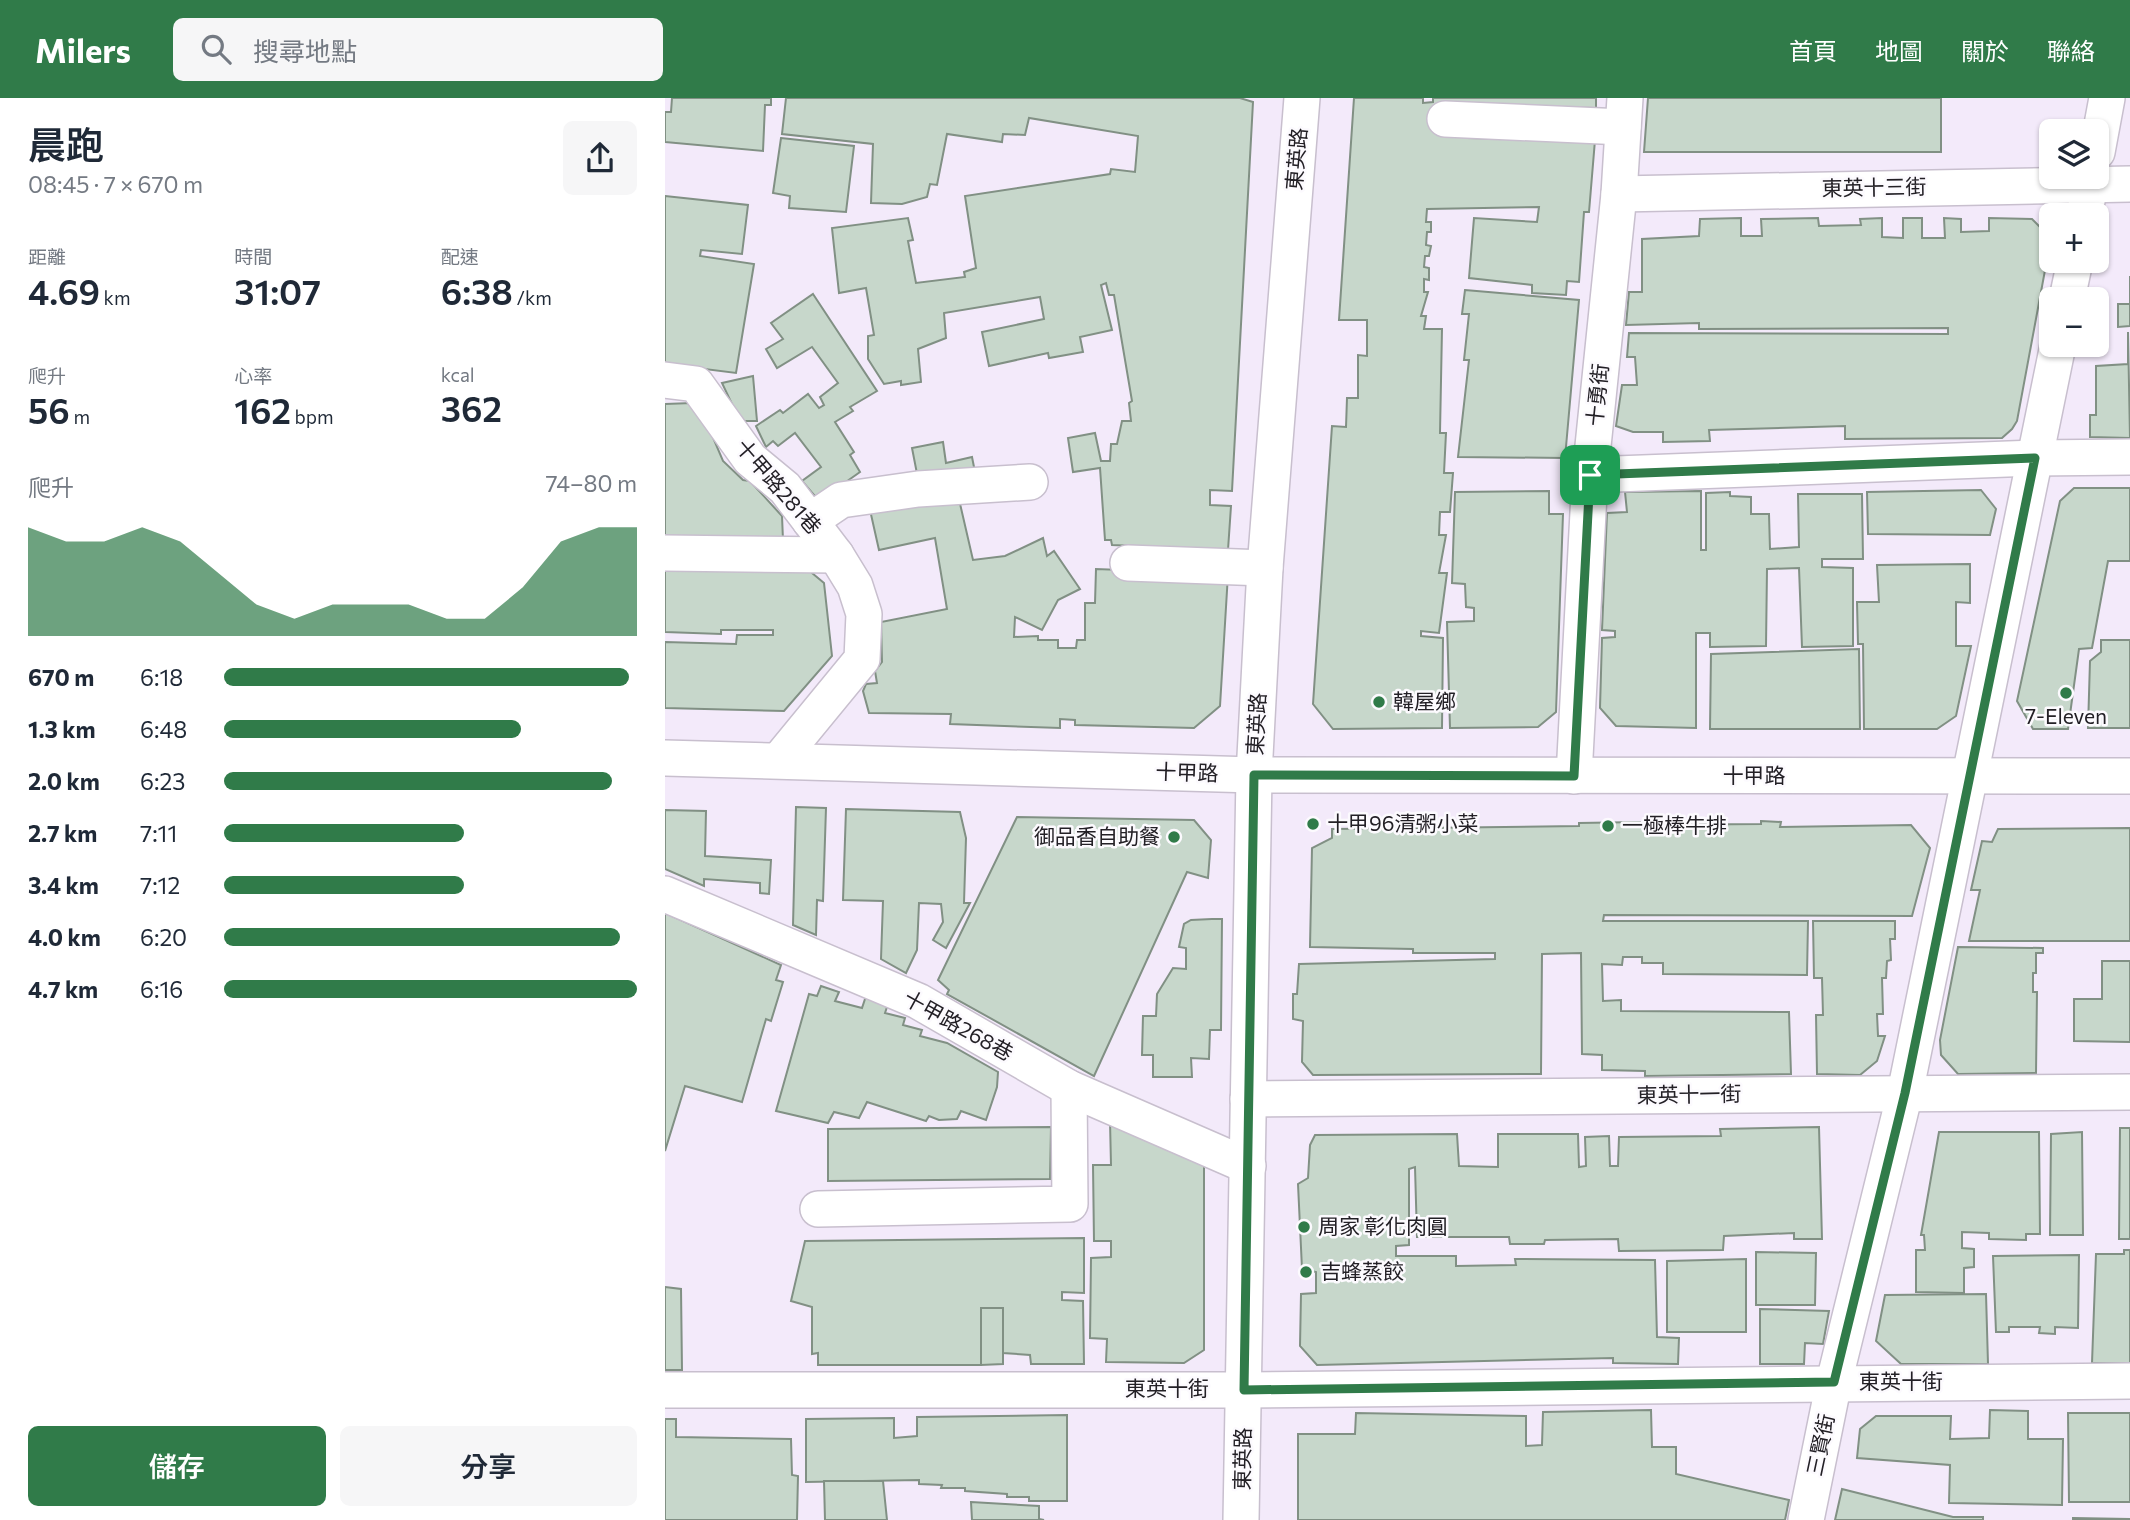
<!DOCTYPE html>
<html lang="zh-TW">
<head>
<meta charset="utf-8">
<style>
  :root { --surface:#fff; --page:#f6f6f7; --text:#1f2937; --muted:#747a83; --accent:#307b49 }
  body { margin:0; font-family:Commissioner,"Noto Sans TC",sans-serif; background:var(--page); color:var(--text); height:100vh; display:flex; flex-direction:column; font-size:26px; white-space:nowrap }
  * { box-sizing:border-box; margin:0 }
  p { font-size:23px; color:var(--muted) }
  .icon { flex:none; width:38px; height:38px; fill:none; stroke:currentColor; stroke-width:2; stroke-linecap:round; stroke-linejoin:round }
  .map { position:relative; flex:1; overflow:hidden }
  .panel { display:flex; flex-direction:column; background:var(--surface); width:665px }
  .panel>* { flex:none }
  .controls { position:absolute; left:1374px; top:21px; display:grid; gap:14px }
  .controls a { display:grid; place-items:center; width:70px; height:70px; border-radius:10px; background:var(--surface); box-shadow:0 2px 5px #0004; font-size:35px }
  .pin { position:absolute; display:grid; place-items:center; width:60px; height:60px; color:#fff; margin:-30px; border-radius:14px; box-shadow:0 4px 10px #0006 }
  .round { display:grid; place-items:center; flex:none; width:74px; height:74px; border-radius:10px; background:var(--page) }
  .summary { display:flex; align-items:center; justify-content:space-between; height:119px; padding:0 28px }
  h1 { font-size:38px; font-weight:600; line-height:52px }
  .figures { display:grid; grid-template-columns:repeat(3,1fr); gap:10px; height:119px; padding:7px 28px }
  .figures div { display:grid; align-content:center }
  .figures b { font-size:35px; font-weight:600 }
  .figures small { font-size:19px; font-weight:400 }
  .figures p { font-size:19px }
  .chart { height:196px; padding:14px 28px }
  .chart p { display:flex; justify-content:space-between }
  .chart svg { width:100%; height:126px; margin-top:7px; fill:var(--accent); opacity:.7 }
  .button { display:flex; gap:14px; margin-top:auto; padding:14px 28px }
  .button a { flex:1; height:80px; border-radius:10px; background:var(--accent); color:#fff; font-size:28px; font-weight:600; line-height:80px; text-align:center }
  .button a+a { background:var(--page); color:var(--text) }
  ul { padding:0 28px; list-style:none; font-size:23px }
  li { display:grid; grid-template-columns:112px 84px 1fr; align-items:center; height:52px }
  li i { height:18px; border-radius:9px; background:var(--accent) }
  header { display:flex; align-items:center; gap:42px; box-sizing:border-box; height:98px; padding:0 35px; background:var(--accent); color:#fff }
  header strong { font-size:33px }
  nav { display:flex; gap:38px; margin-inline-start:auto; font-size:24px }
  .search { width:490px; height:63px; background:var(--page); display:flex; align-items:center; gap:18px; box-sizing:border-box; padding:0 24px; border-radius:10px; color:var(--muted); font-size:26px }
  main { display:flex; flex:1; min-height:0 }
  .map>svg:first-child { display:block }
</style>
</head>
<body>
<header>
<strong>Milers</strong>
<div class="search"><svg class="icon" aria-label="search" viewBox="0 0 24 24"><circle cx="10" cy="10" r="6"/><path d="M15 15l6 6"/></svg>搜尋地點</div>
<nav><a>首頁</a><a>地圖</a><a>關於</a><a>聯絡</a></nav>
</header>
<main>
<section class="panel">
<div class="summary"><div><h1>晨跑</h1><p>08:45 · 7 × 670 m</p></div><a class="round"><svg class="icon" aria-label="share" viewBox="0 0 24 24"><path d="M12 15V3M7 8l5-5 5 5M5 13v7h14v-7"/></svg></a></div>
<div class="figures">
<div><p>距離</p><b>4.69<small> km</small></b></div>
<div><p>時間</p><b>31:07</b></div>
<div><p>配速</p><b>6:38<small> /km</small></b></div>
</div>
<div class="figures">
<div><p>爬升</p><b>56<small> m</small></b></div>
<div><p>心率</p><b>162<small> bpm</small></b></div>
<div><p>kcal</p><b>362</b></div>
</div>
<div class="chart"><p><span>爬升</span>74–80 m</p>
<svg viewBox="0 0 160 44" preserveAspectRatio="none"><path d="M0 44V6L10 11L20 11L30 6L40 11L50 22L60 33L70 38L80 33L90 33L100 33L110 38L120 38L130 27L140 11L150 6L160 6V44z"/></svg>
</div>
<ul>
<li><b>670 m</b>6:18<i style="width:98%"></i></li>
<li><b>1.3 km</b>6:48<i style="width:72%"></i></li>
<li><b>2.0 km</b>6:23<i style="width:94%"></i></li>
<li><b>2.7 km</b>7:11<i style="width:58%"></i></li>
<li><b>3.4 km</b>7:12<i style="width:58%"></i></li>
<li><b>4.0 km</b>6:20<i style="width:96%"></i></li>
<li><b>4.7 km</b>6:16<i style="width:100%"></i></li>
</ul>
<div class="button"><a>儲存</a><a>分享</a></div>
</section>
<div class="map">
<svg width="1465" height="1422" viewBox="0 0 1465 1422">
  <rect width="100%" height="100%" fill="#f3eafa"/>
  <g fill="#c7d7cb" stroke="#819084" stroke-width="2">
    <path d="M 7,0 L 106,0 L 106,7 L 100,7 L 98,53 L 0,44 L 0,14 L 6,14 Z"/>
    <path d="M 121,0 L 575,0 L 588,4 L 567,393 L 545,392 L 545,407 L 566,408 L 563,452 L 447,447 L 446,442 L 440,442 L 435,370 L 408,374 L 403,340 L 430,335 L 436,363 L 445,363 L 446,346 L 452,346 L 457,323 L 466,323 L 464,305 L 467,303 L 449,197 L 444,197 L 441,185 L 436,187 L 447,232 L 415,239 L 418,254 L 384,260 L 383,255 L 324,268 L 317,234 L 379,221 L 375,199 L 279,215 L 281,240 L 253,251 L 256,284 L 236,287 L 236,283 L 219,286 L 203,261 L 203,238 L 209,237 L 201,190 L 174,195 L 167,130 L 243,120 L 248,142 L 243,143 L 251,185 L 300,179 L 299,174 L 311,170 L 300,98 L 445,76 L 446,71 L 470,74 L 473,38 L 364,20 L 360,37 L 338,36 L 337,44 L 282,36 L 272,87 L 265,86 L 262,99 L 237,106 L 206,105 L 208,46 L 117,36 Z"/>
    <path d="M 689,0 L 758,0 L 758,5 L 768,4 L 768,0 L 931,0 L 931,10 L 776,8 L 803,28 L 803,40 L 930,42 L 924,114 L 919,114 L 914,184 L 902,183 L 901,197 L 867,195 L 867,187 L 804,180 L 809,120 L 872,124 L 874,109 L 762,111 L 761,124 L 766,124 L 766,134 L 762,134 L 761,147 L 766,148 L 764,158 L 760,158 L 759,169 L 764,170 L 764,182 L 759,181 L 759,194 L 763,194 L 756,218 L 761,218 L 759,231 L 777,231 L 775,335 L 781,335 L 779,375 L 788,375 L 785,414 L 775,414 L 774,437 L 781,437 L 774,475 L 782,475 L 774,535 L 756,533 L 756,538 L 778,540 L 777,630 L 668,631 L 648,606 L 667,328 L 681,329 L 682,300 L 693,300 L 693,257 L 702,258 L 702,222 L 674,222 Z"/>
    <path d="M 983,0 L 1276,0 L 1276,54 L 979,54 Z"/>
    <path d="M 116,40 L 189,48 L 181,114 L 124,110 L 125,98 L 108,95 Z"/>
    <path d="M 0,98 L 83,107 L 77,156 L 36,152 L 35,158 L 89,166 L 71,275 L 0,266 Z"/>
    <path d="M 1076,120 L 1076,138 L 1097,138 L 1096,121 L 1153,120 L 1154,128 L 1196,127 L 1195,121 L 1217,120 L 1217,139 L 1238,140 L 1238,120 L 1257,120 L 1257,140 L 1280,140 L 1279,120 L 1296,121 L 1296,134 L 1324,133 L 1324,120 L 1367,121 L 1386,140 L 1352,323 L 1347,331 L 1337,340 L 1180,341 L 1180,328 L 1044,332 L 1045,343 L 998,344 L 998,334 L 968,334 L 951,328 L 957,287 L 972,287 L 970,259 L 962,259 L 964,235 L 1283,236 L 1283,230 L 1034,231 L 1034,225 L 961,227 L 964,194 L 977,194 L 977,141 L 1034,138 L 1035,121 Z"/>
    <path d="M 1465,178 L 1465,228 L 1453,229 L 1453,206 L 1465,206 Z"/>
    <path d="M 800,192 L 914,202 L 900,360 L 793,359 L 804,262 L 799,262 L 804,216 L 797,216 Z"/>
    <path d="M 148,196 L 212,293 L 185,309 L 188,313 L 170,324 L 189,354 L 185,357 L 195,374 L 154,403 L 137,383 L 156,369 L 130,335 L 113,348 L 108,343 L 101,349 L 91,328 L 115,312 L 118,315 L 143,296 L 154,310 L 159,307 L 155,299 L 173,285 L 147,249 L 112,270 L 101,251 L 118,241 L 106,225 Z"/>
    <path d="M 1463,234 L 1465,340 L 1425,339 L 1425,317 L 1431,317 L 1431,268 L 1463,266 Z"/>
    <path d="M 88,278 L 92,323 L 75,323 L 57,285 Z"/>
    <path d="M 27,305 L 35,309 L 58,363 L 78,382 L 85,383 L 117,418 L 118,442 L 0,441 L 0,306 Z"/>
    <path d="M 278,344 L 281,365 L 307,359 L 311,379 L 254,386 L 247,350 Z"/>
    <path d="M 1409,390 L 1465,390 L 1465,463 L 1443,463 L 1427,550 L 1414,551 L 1403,631 L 1368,631 L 1352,603 L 1395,403 Z"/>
    <path d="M 1316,392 L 1331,411 L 1325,437 L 1203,436 L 1202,394 Z"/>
    <path d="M 884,393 L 884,416 L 898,416 L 891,614 L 873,629 L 785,630 L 782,524 L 809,523 L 809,510 L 801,509 L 800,486 L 787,485 L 790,394 Z"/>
    <path d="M 1036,393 L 1036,452 L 1041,452 L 1041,395 L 1065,394 L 1065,398 L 1086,399 L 1086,416 L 1104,416 L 1105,451 L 1134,449 L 1133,396 L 1197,396 L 1198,461 L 1157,461 L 1157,469 L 1188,470 L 1188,548 L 1137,549 L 1134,470 L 1102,471 L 1101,548 L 1045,549 L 1045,535 L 1031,535 L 1031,630 L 951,628 L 935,610 L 937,540 L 950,539 L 950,533 L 937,532 L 942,415 L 962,414 L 960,394 Z"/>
    <path d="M 293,397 L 308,462 L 340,458 L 378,440 L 382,458 L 389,453 L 415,491 L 393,502 L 377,532 L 350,519 L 349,539 L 373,538 L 373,542 L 393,542 L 393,550 L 411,550 L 412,542 L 420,542 L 420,505 L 430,505 L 431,471 L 563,476 L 555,608 L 529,630 L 410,627 L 410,622 L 395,621 L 395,630 L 285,626 L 286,616 L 204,615 L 198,593 L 201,586 L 212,585 L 210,573 L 217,564 L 216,524 L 282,511 L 270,440 L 214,452 L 203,403 Z"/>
    <path d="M 1305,466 L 1305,505 L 1291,504 L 1291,548 L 1306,548 L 1291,618 L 1272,631 L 1199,631 L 1198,546 L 1193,546 L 1192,504 L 1214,504 L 1212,467 Z"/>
    <path d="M 0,467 L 141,470 L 159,485 L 167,558 L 119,613 L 0,610 L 0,544 L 71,546 L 72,537 L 108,537 L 108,532 L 56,532 L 56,536 L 0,534 Z"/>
    <path d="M 1436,542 L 1465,542 L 1465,630 L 1423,630 L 1425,563 L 1436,554 Z"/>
    <path d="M 1194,551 L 1195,631 L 1045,631 L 1046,556 Z"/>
    <path d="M 131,709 L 161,710 L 158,803 L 152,802 L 151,837 L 128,827 Z"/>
    <path d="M 181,711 L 295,714 L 301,740 L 299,805 L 305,805 L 281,850 L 268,842 L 278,824 L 276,806 L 254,805 L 252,852 L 241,875 L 216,861 L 218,803 L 178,802 Z"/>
    <path d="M 0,712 L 41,713 L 40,758 L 106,762 L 104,796 L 95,795 L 95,785 L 39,781 L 39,788 L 0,771 Z"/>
    <path d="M 352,719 L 529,722 L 546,742 L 543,780 L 522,774 L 429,978 L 282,896 L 284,892 L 273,882 Z"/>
    <path d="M 1096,723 L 1116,724 L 1115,729 L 1246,727 L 1265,750 L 1247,818 L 939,817 L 938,823 L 1143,823 L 1142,877 L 998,876 L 998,865 L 977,865 L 977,859 L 958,859 L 957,867 L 937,866 L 938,903 L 956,902 L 956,913 L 1124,914 L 1126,976 L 980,978 L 980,973 L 937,972 L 937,957 L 917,956 L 916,855 L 877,856 L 876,976 L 648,977 L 637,964 L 638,923 L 628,921 L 628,896 L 632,896 L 634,866 L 830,861 L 830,855 L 748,855 L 748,851 L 645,849 L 647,750 L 667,740 L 667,731 L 914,728 L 914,725 L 975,724 L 975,727 L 1096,726 Z"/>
    <path d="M 1465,730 L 1465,843 L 1304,843 L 1315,792 L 1306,792 L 1317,743 L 1327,744 L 1333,731 Z"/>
    <path d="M 0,815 L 116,867 L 111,882 L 118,884 L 106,923 L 101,921 L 77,1004 L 20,988 L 0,1053 Z"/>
    <path d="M 547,821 L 557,821 L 556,932 L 545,932 L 544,961 L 526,960 L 527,979 L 488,979 L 488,957 L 477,957 L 478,918 L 491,918 L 492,896 L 508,870 L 521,871 L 521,850 L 514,849 L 519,826 L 526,822 Z"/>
    <path d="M 1148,823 L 1230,823 L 1230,841 L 1225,841 L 1226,862 L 1222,863 L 1221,880 L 1217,880 L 1218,916 L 1212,916 L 1213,938 L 1220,938 L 1212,963 L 1195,977 L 1152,976 L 1151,917 L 1158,917 L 1157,880 L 1149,880 Z"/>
    <path d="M 1293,849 L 1378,850 L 1378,855 L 1371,855 L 1371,875 L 1368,875 L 1368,894 L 1372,894 L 1371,975 L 1293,976 L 1276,957 L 1275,942 Z"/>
    <path d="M 1437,863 L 1465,863 L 1465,944 L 1409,943 L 1409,901 L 1437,901 Z"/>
    <path d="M 156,888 L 174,894 L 170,903 L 197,910 L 201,898 L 222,909 L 220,915 L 240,920 L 238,927 L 257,932 L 255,938 L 282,945 L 333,974 L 332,989 L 321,1022 L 296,1013 L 292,1021 L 274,1022 L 264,1018 L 261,1023 L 202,1004 L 194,1020 L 169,1014 L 163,1025 L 111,1013 L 144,896 L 152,898 Z"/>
    <path d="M 445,1023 L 539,1067 L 539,1252 L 519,1265 L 441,1264 L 442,1241 L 425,1240 L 426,1160 L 446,1159 L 446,1143 L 429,1143 L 428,1067 L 446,1067 Z"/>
    <path d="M 386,1029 L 385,1081 L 163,1083 L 163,1031 Z"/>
    <path d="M 1154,1029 L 1157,1141 L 1129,1141 L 1129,1135 L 1059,1138 L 1058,1152 L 954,1153 L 953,1141 L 880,1142 L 879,1146 L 845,1146 L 844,1139 L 752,1139 L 750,1069 L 744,1071 L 744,1147 L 731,1148 L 731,1158 L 791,1158 L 791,1168 L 851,1167 L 850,1161 L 990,1162 L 992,1239 L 1014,1240 L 1013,1266 L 948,1265 L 948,1260 L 652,1267 L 635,1248 L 636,1196 L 651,1195 L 651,1174 L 637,1171 L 633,1086 L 643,1080 L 645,1047 L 650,1037 L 792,1036 L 794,1068 L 833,1069 L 833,1036 L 913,1036 L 914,1069 L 921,1068 L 920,1039 L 944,1038 L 945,1068 L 953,1068 L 954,1039 L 1056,1038 L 1055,1031 Z"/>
    <path d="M 1455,1030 L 1465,1030 L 1465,1141 L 1454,1141 Z"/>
    <path d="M 1274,1034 L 1374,1034 L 1375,1136 L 1361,1136 L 1361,1142 L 1324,1141 L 1324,1135 L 1297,1134 L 1297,1150 L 1309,1151 L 1309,1169 L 1299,1170 L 1299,1195 L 1251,1194 L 1251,1152 L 1260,1152 L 1259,1137 L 1256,1137 Z"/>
    <path d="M 1417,1034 L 1418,1137 L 1385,1137 L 1386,1036 Z"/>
    <path d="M 419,1140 L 419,1195 L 397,1194 L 397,1202 L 418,1203 L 419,1266 L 366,1266 L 365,1257 L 338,1255 L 338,1210 L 316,1210 L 316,1267 L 153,1267 L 153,1255 L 147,1256 L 147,1209 L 126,1203 L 140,1143 Z"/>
    <path d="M 1459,1152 L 1465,1152 L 1465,1265 L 1427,1265 L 1431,1156 L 1459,1156 Z"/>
    <path d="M 1091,1154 L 1151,1155 L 1150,1207 L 1091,1207 Z"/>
    <path d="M 1414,1157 L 1413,1230 L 1390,1229 L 1390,1236 L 1374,1235 L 1375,1229 L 1344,1229 L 1344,1234 L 1331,1234 L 1328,1158 Z"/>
    <path d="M 1081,1161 L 1081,1234 L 1002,1234 L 1002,1163 Z"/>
    <path d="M 0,1189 L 16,1191 L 17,1272 L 0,1272 Z"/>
    <path d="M 1321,1196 L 1323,1266 L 1236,1266 L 1211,1243 L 1220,1197 Z"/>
    <path d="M 316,1210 L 338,1210 L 338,1266 L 316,1267 Z"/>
    <path d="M 1095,1211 L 1164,1213 L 1158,1246 L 1140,1245 L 1139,1266 L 1095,1266 Z"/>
    <path d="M 986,1312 L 987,1349 L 1011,1349 L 1011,1376 L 1124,1402 L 1120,1422 L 633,1422 L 633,1336 L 690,1336 L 691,1315 L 861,1318 L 861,1348 L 877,1347 L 878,1314 Z"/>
    <path d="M 1325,1312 L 1363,1313 L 1363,1341 L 1398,1341 L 1397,1407 L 1284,1405 L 1285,1367 L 1192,1360 L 1195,1331 L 1211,1318 L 1286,1318 L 1285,1341 L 1324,1340 Z"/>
    <path d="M 1403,1315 L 1465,1315 L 1465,1404 L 1404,1404 Z"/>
    <path d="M 402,1317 L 402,1403 L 364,1403 L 364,1399 L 342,1399 L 342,1396 L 300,1393 L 300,1390 L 276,1390 L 277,1387 L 254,1386 L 254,1382 L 141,1384 L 141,1321 L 229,1320 L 229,1340 L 252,1338 L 252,1319 Z"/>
    <path d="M 0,1321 L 11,1321 L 11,1339 L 126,1341 L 127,1377 L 133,1378 L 132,1422 L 0,1422 Z"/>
    <path d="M 159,1383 L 218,1383 L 222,1422 L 160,1422 Z"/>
    <path d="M 1177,1391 L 1288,1419 L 1318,1419 L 1318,1422 L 1170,1422 Z"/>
    <path d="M 306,1404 L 374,1408 L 374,1421 L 379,1422 L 307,1422 Z"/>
    <path d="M 1408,1420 L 1465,1421 L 1465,1422 L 1408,1422 Z"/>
  </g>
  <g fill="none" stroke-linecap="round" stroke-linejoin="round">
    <g stroke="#c8bfce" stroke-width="38">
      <g id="minor">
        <path d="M 780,21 L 958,29"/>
        <path d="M 1432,54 L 1442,0"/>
        <path d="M 954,96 L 1465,86"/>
        <path d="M 1419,117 L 1427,79"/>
        <path d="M 1402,201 L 1410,163"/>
        <path d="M 0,282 L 31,286 L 85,361 L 120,390 L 171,457 L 190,488 L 199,516 L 197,561 L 114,662"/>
        <path d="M 925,377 L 1370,360 L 1465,359"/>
        <path d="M 145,423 L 176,402 L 253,391 L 365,384"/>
        <path d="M 0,455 L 171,457"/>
        <path d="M 463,465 L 600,470"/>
        <path d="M 0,660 L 589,677 L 1465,678"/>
        <path d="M 909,678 L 925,377 L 954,96 L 960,0"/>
        <path d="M 0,796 L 253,903 L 404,990 L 583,1068"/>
        <path d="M 583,1001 L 1465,994"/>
        <path d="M 153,1111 L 405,1106 L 404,990"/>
        <path d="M 0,1292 L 579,1292 L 1465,1283"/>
        <path d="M 576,1422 L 589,677 L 600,470 L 637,0"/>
        <path d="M 1141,1422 L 1169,1284 L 1240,995 L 1393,247"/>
      </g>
    </g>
    <use href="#minor" stroke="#fff" stroke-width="35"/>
  </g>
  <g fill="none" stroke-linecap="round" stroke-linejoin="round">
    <g stroke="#fff" stroke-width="14">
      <path id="route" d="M 1370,360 L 1240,995 L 1169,1284 L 579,1292 L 589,677 L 909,678 L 925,377 Z"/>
    </g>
    <use href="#route" stroke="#307b49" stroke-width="9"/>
  </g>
  <g fill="#307b49" stroke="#fcfafe" stroke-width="2.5">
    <circle cx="1401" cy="595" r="7"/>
    <circle cx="714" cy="604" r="7"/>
    <circle cx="648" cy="726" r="7"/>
    <circle cx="943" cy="728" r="7"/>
    <circle cx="509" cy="739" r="7"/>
    <circle cx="639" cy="1129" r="7"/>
    <circle cx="641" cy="1174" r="7"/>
  </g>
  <g text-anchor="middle" stroke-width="5" stroke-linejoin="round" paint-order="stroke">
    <g font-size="21" fill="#232026" stroke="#fcfafe">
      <text transform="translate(632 61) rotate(-85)" y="7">東英路</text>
      <text transform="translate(1209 90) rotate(-1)" y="7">東英十三街</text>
      <text transform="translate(933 297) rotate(-84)" y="7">十勇街</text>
      <text transform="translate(113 389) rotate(49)" y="7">十甲路281巷</text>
      <text transform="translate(592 626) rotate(-87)" y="7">東英路</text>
      <text transform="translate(522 675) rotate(2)" y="7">十甲路</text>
      <text x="1089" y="685">十甲路</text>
      <text transform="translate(293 928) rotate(29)" y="7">十甲路268巷</text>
      <text transform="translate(1024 997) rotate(-1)" y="7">東英十一街</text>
      <text x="1236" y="1291">東英十街</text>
      <text x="502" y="1298">東英十街</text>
      <text transform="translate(1156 1347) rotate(-78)" y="7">三賢街</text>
      <text transform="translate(578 1361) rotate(-89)" y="7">東英路</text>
    </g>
    <g font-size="21" fill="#232026" stroke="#fcfafe" text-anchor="start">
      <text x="728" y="611">韓屋鄉</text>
      <text x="1401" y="626" text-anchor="middle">7-Eleven</text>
      <text x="662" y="733">十甲96清粥小菜</text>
      <text x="957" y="735">一極棒牛排</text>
      <text x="495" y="746" text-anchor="end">御品香自助餐</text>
      <text x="653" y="1136">周家 彰化肉圓</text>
      <text x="655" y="1181">吉蜂蒸餃</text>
    </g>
  </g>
</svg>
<div class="controls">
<a><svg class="icon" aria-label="layers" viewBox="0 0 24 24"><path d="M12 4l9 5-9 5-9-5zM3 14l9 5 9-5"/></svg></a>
<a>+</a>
<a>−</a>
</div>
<div class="pin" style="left:925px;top:377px;background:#1e9e55"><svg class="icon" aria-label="arrive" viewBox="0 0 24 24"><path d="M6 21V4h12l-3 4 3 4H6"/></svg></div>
</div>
</main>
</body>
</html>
